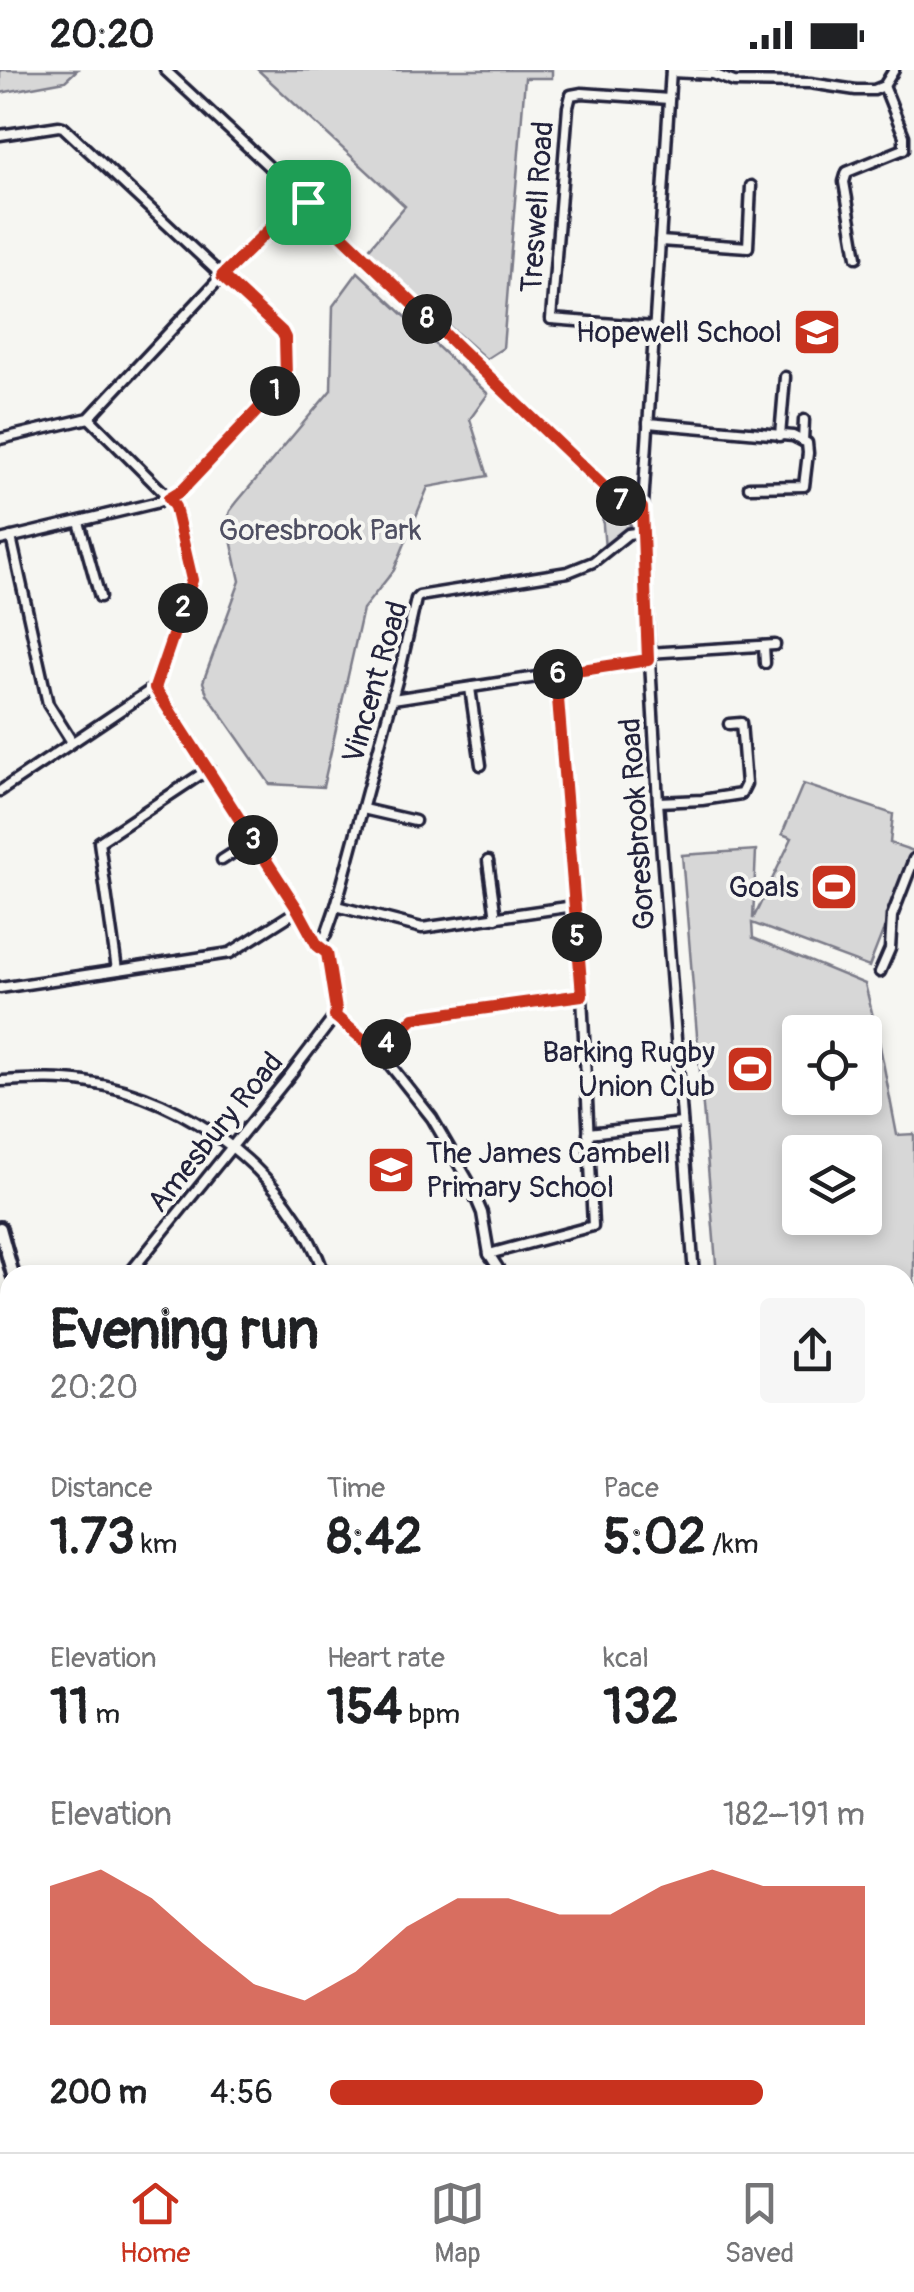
<!DOCTYPE html>
<html lang="en">
<head>
<meta charset="utf-8">
<style>
  :root { --surface:#fff; --page:#f6f6f6; --text:#202124; --muted:#757577; --line:#e0e0e0; --accent:#c8321e }
  body { margin:0; font-family:Pangolin,sans-serif; background:var(--page); color:var(--text); height:100vh; display:flex; flex-direction:column; font-size:38px; white-space:nowrap }
  * { box-sizing:border-box; margin:0 }
  p { font-size:32px; color:var(--muted) }
  .icon { flex:none; width:55px; height:55px; fill:none; stroke:currentColor; stroke-width:2; stroke-linecap:round; stroke-linejoin:round }
  .map { position:relative; flex:1; overflow:hidden }
  .details { position:absolute; left:0px; top:1195px; width:915px; height:888px; display:flex; flex-direction:column; background:var(--surface); border-radius:30px 30px 0 0; box-shadow:0 5px 15px #0003 }
  .details>* { flex:none }
  .tools { position:absolute; left:782px; top:945px; display:grid; gap:20px }
  .tools a { display:grid; place-items:center; width:100px; height:100px; border-radius:10px; background:var(--surface); box-shadow:0 5px 15px #0003; font-size:50px }
  .pin { position:absolute; display:grid; place-items:center; width:85px; height:85px; color:#fff; margin:-42px; border-radius:20px; box-shadow:0 5px 15px #0006 }
  .km { position:absolute; width:50px; height:50px; margin:-25px; border-radius:50%; background:#222; color:#fff; font-size:28px; line-height:50px; text-align:center }
  .round { display:grid; place-items:center; flex:none; width:105px; height:105px; border-radius:10px; background:var(--page) }
  .head { display:flex; align-items:center; justify-content:space-between; height:170px; padding:0 50px }
  h1 { font-size:55px; font-weight:700; line-height:75px }
  .stats { display:grid; grid-template-columns:repeat(3,1fr); gap:15px; height:170px; padding:10px 50px }
  .stats div { display:grid; align-content:center }
  .stats b { font-size:50px; font-weight:700 }
  .stats small { font-size:28px; font-weight:400 }
  .stats p { font-size:28px }
  .chart { height:280px; padding:20px 50px }
  .chart p { display:flex; justify-content:space-between }
  .chart svg { width:100%; height:180px; margin-top:10px; fill:var(--accent); opacity:.7 }
  ul { padding:0 50px; list-style:none; font-size:32px }
  li { display:grid; grid-template-columns:160px 120px 1fr; align-items:center; height:75px }
  li i { height:25px; border-radius:12px; background:var(--accent) }
  .status { display:flex; justify-content:space-between; align-items:center; height:70px; padding:0 50px; background:var(--surface); direction:ltr }
  .status svg { height:28px; fill:currentColor }
  .menu { display:flex; justify-content:space-around; align-items:center; height:140px; border-top:2px solid var(--line); background:var(--surface); font-size:28px; color:var(--muted) }
  .menu a { display:grid; justify-items:center; gap:5px }
  .menu .on { color:var(--accent) }
  .map>svg:first-child { display:block }
</style>
</head>
<body>
<div class="status"><b>20:20</b><svg viewBox="0 0 49 12"><path d="M0 12V9h3v3zM5 12V6h3v6zM10 12V3h3v9zM15 12V0h3v12zM26 1h20v11H26zM47 4h2v5h-2z"/></svg></div>
<div class="map">
<svg width="914" height="2082" viewBox="0 0 914 2082">
  <rect width="100%" height="100%" fill="#f6f6f2"/>
  <filter id="ink" filterUnits="userSpaceOnUse"><feTurbulence type="fractalNoise" baseFrequency=".01" numOctaves="2"/><feDisplacementMap in="SourceGraphic" scale="20" xChannelSelector="R" yChannelSelector="G"/><feConvolveMatrix kernelMatrix="1 2 1 2 8 2 1 2 1" color-interpolation-filters="sRGB"/></filter>
  <g filter="url(#ink)">
    <g fill="#d7d7d7" stroke="#7c7c89" stroke-width="2.5" fill-rule="evenodd">
      <path d="M 0,0 L 77,0 L 65,11 L 0,23 Z"/>
      <path d="M 258,0 L 552,0 L 552,8 L 525,8 L 503,278 L 486,289 L 366,182 L 405,136 Z"/>
      <path d="M 358,202 L 488,324 L 470,349 L 488,406 L 428,417 L 394,500 L 363,539 L 323,717 L 270,714 L 207,624 L 203,612 L 240,511 L 227,451 L 230,441 L 237,432 L 331,320 L 333,236 Z"/>
      <path d="M 603,427 L 631,455 L 605,479 L 601,431 Z"/>
      <path d="M 803,714 L 893,744 L 890,773 L 914,781 L 869,897 L 752,853 L 753,868 L 865,914 L 879,971 L 897,1065 L 914,1064 L 914,1242 L 905,1244 L 905,1205 L 717,1205 L 682,785 L 756,780 L 753,849 L 792,768 L 782,764 ZM 800,962 L 865,962 L 865,1028 L 800,1028 ZM 800,1082 L 865,1082 L 865,1148 L 800,1148 Z"/>
      <path d="M 914,1503 L 914,1590 L 905,1590 L 905,1504 Z"/>
      <path d="M 914,1596 L 914,1682 L 905,1683 L 905,1597 Z"/>
      <path d="M 914,1699 L 914,2082 L 803,2082 L 802,2073 L 905,2072 L 905,1700 Z"/>
    </g>
    <g fill="none" stroke-linecap="round" stroke-linejoin="round">
      <g stroke="#22223b" stroke-width="15">
        <g id="street">
          <path d="M 165,0 L 308,133 L 603,417 L 626,434 L 642,438"/>
          <path d="M 671,0 L 642,451 L 658,732 L 694,1205"/>
          <path d="M 671,2 L 713,4 L 734,12 L 810,13 L 856,20 L 874,20 L 884,16 L 894,0"/>
          <path d="M 0,65 L 59,56 L 63,57 L 282,262 L 285,268 L 286,306 L 285,311 L 177,424 L 155,433 L 0,470"/>
          <path d="M 660,171 L 748,177 L 751,116"/>
          <path d="M 857,187 L 844,112 L 847,102 L 904,79 L 904,66 L 884,16"/>
          <path d="M 654,257 L 551,249 L 568,37 L 571,25 L 582,23 L 669,29"/>
          <path d="M 648,353 L 793,366 L 807,373 L 808,383 L 804,416 L 749,417"/>
          <path d="M 780,366 L 785,307"/>
          <path d="M 0,369 L 89,348 L 222,206 L 302,127"/>
          <path d="M 803,371 L 804,350"/>
          <path d="M 79,452 L 100,527"/>
          <path d="M 11,467 L 48,634 L 72,672"/>
          <path d="M 764,576 L 765,593"/>
          <path d="M 648,583 L 775,575"/>
          <path d="M 155,617 L 298,840 L 317,875 L 327,883 L 336,939 L 335,946"/>
          <path d="M 470,618 L 481,695"/>
          <path d="M 393,629 L 648,590"/>
          <path d="M 0,721 L 155,617 L 191,514 L 191,504 L 175,437 L 169,428 L 89,348"/>
          <path d="M 658,732 L 702,730 L 741,724 L 746,714 L 741,653 L 729,654"/>
          <path d="M 363,739 L 415,751"/>
          <path d="M 222,790 L 253,770"/>
          <path d="M 488,791 L 496,848"/>
          <path d="M 336,836 L 422,858 L 574,836"/>
          <path d="M 317,875 L 326,865 L 336,836 L 401,596 L 416,529 L 419,526 L 568,502 L 593,492 L 628,464 L 642,462"/>
          <path d="M 117,900 L 99,772 L 209,699"/>
          <path d="M 880,902 L 890,879 L 892,846 L 914,789"/>
          <path d="M 0,918 L 230,883 L 298,840"/>
          <path d="M 335,946 L 386,990 L 432,1048 L 469,1112 L 482,1143 L 489,1184 L 498,1198 L 500,1205"/>
          <path d="M 378,981 L 414,947 L 582,925"/>
          <path d="M 0,1011 C 28,1010 56,1008 85,1012 C 190,1027 289,1104 325,1205"/>
          <path d="M 588,1063 L 682,1053"/>
          <path d="M 489,1184 L 593,1156 L 582,925 L 556,604"/>
          <path d="M 128,1205 L 290,1005 L 335,946"/>
          <path d="M 905,1260 L 914,1258"/>
          <path d="M 0,1435 L 10,1433"/>
          <path d="M 0,1502 L 10,1541"/>
          <path d="M 0,1679 L 4,1678"/>
          <path d="M 0,1805 L 10,1854"/>
          <path d="M 63,2072 L 65,2082"/>
          <path d="M 369,2072 L 370,2082"/>
          <path d="M 498,2072 L 500,2082"/>
          <path d="M 792,2072 L 793,2082"/>
        </g>
      </g>
      <g stroke="#22223b" stroke-width="18">
        <g id="secondary">
          <path d="M 0,1158 L 13,1205"/>
          <path d="M 0,1318 L 10,1316"/>
          <path d="M 216,2072 L 219,2082"/>
        </g>
      </g>
      <use href="#street" stroke="#f6f6f2" stroke-width="8"/>
      <use href="#secondary" stroke="#f6f6f2" stroke-width="10"/>
    </g>
  </g>
  <g fill="none" stroke-linecap="round" stroke-linejoin="round" filter="url(#ink)">
    <g stroke="#fff" stroke-width="20">
      <path id="route" d="M 302,127 L 604,417 L 626,434 L 642,438 L 648,590 L 556,604 L 582,925 L 414,948 L 378,982 L 335,946 L 336,940 L 327,883 L 317,875 L 298,840 L 155,618 L 192,510 L 175,437 L 169,428 L 182,420 L 285,311 L 286,306 L 285,268 L 282,262 L 222,206 Z"/>
    </g>
    <use href="#route" stroke="#c8321e" stroke-width="12"/>
  </g>
  <defs>
    <g id="school-square" transform="scale(2.5)"><rect x="-9" y="-9" width="18" height="18" rx="4" fill="#c8321e" stroke="#f6f6f2"/><path d="M0-5L7-2L0 1L-7-2ZM-4 1L0 2.5L4 1V4Q0 6-4 4Z" fill="#fff"/></g>
    <g id="stadium-square" transform="scale(2.5)"><rect x="-9" y="-9" width="18" height="18" rx="4" fill="#c8321e" stroke="#f6f6f2"/><path d="M0-5a6.5 5 0 1 0 0 10a6.5 5 0 1 0 0-10ZM-3.5-1.8h7v3.6h-7Z" fill="#fff"/></g>
  </defs>
  <g fill-rule="evenodd">
    <use href="#school-square" x="817" y="262"/>
    <use href="#stadium-square" x="834" y="817"/>
    <use href="#stadium-square" x="750" y="999"/>
    <use href="#school-square" x="391" y="1100"/>
  </g>
  <g text-anchor="middle" stroke-width="8" stroke-linejoin="round" paint-order="stroke">
    <g font-size="30" fill="#22223b" stroke="#f6f6f2">
      <text transform="translate(537 137) rotate(-86)" y="10">Treswell Road</text>
      <text transform="translate(375 612) rotate(-74)" y="10">Vincent Road</text>
      <text transform="translate(637 754) rotate(-94)" y="10">Goresbrook Road</text>
      <text transform="translate(215 1062) rotate(-51)" y="10">Amesbury Road</text>
    </g>
    <g font-size="30" fill="#22223b" stroke="#f6f6f2" text-anchor="end">
      <text x="782" y="272">Hopewell School</text>
      <text x="799" y="827">Goals</text>
      <text x="715" y="992">Barking Rugby<tspan x="715" dy="34">Union Club</tspan></text>
      <text x="426" y="1093" text-anchor="start">The James Cambell<tspan x="426" dy="34">Primary School</tspan></text>
    </g>
    <g font-size="30" fill="#4f4f62" stroke="#f6f6f2">
      <text x="320" y="470">Goresbrook Park</text>
    </g>
  </g>
</svg>
<div class="tools">
<a><svg class="icon" aria-label="locate" viewBox="0 0 24 24"><circle cx="12" cy="12" r="6"/><path d="M12 2v4M12 18v4M2 12h4M18 12h4"/></svg></a>
<a><svg class="icon" aria-label="layers" viewBox="0 0 24 24"><path d="M12 4l9 5-9 5-9-5zM3 14l9 5 9-5"/></svg></a>
</div>
<div class="pin" style="left:308px;top:132px;background:#1e9e55"><svg class="icon" aria-label="arrive" viewBox="0 0 24 24"><path d="M6 21V4h12l-3 4 3 4H6"/></svg></div>
<b class="km" style="left:275px;top:321px">1</b>
<b class="km" style="left:183px;top:538px">2</b>
<b class="km" style="left:253px;top:770px">3</b>
<b class="km" style="left:386px;top:974px">4</b>
<b class="km" style="left:577px;top:867px">5</b>
<b class="km" style="left:558px;top:604px">6</b>
<b class="km" style="left:621px;top:431px">7</b>
<b class="km" style="left:427px;top:249px">8</b>
<section class="details">
<div class="head"><div><h1>Evening run</h1><p>20:20</p></div><a class="round"><svg class="icon" aria-label="share" viewBox="0 0 24 24"><path d="M12 15V3M7 8l5-5 5 5M5 13v7h14v-7"/></svg></a></div>
<div class="stats">
<div><p>Distance</p><b>1.73<small> km</small></b></div>
<div><p>Time</p><b>8:42</b></div>
<div><p>Pace</p><b>5:02<small> /km</small></b></div>
</div>
<div class="stats">
<div><p>Elevation</p><b>11<small> m</small></b></div>
<div><p>Heart rate</p><b>154<small> bpm</small></b></div>
<div><p>kcal</p><b>132</b></div>
</div>
<div class="chart"><p><span>Elevation</span>182–191 m</p>
<svg viewBox="0 0 160 44" preserveAspectRatio="none"><path d="M0 44V10L10 6L20 13L30 24L40 34L50 38L60 31L70 20L80 13L90 13L100 17L110 17L120 10L130 6L140 10L150 10L160 10V44z"/></svg>
</div>
<ul>
<li><b>200 m</b>4:56<i style="width:81%"></i></li>
</ul>
</section>
</div>
<nav class="menu">
<a class="on"><svg class="icon" aria-label="home" viewBox="0 0 24 24"><path d="M3 11l9-7 9 7M6 9v11h12V9"/></svg>Home</a>
<a><svg class="icon" aria-label="map" viewBox="0 0 24 24"><path d="M3 6l6-2 6 2 6-2v14l-6 2-6-2-6 2zM9 4v14M15 6v14"/></svg>Map</a>
<a><svg class="icon" aria-label="saved" viewBox="0 0 24 24"><path d="M7 4h10v16l-5-4-5 4z"/></svg>Saved</a>
</nav>
</body>
</html>
